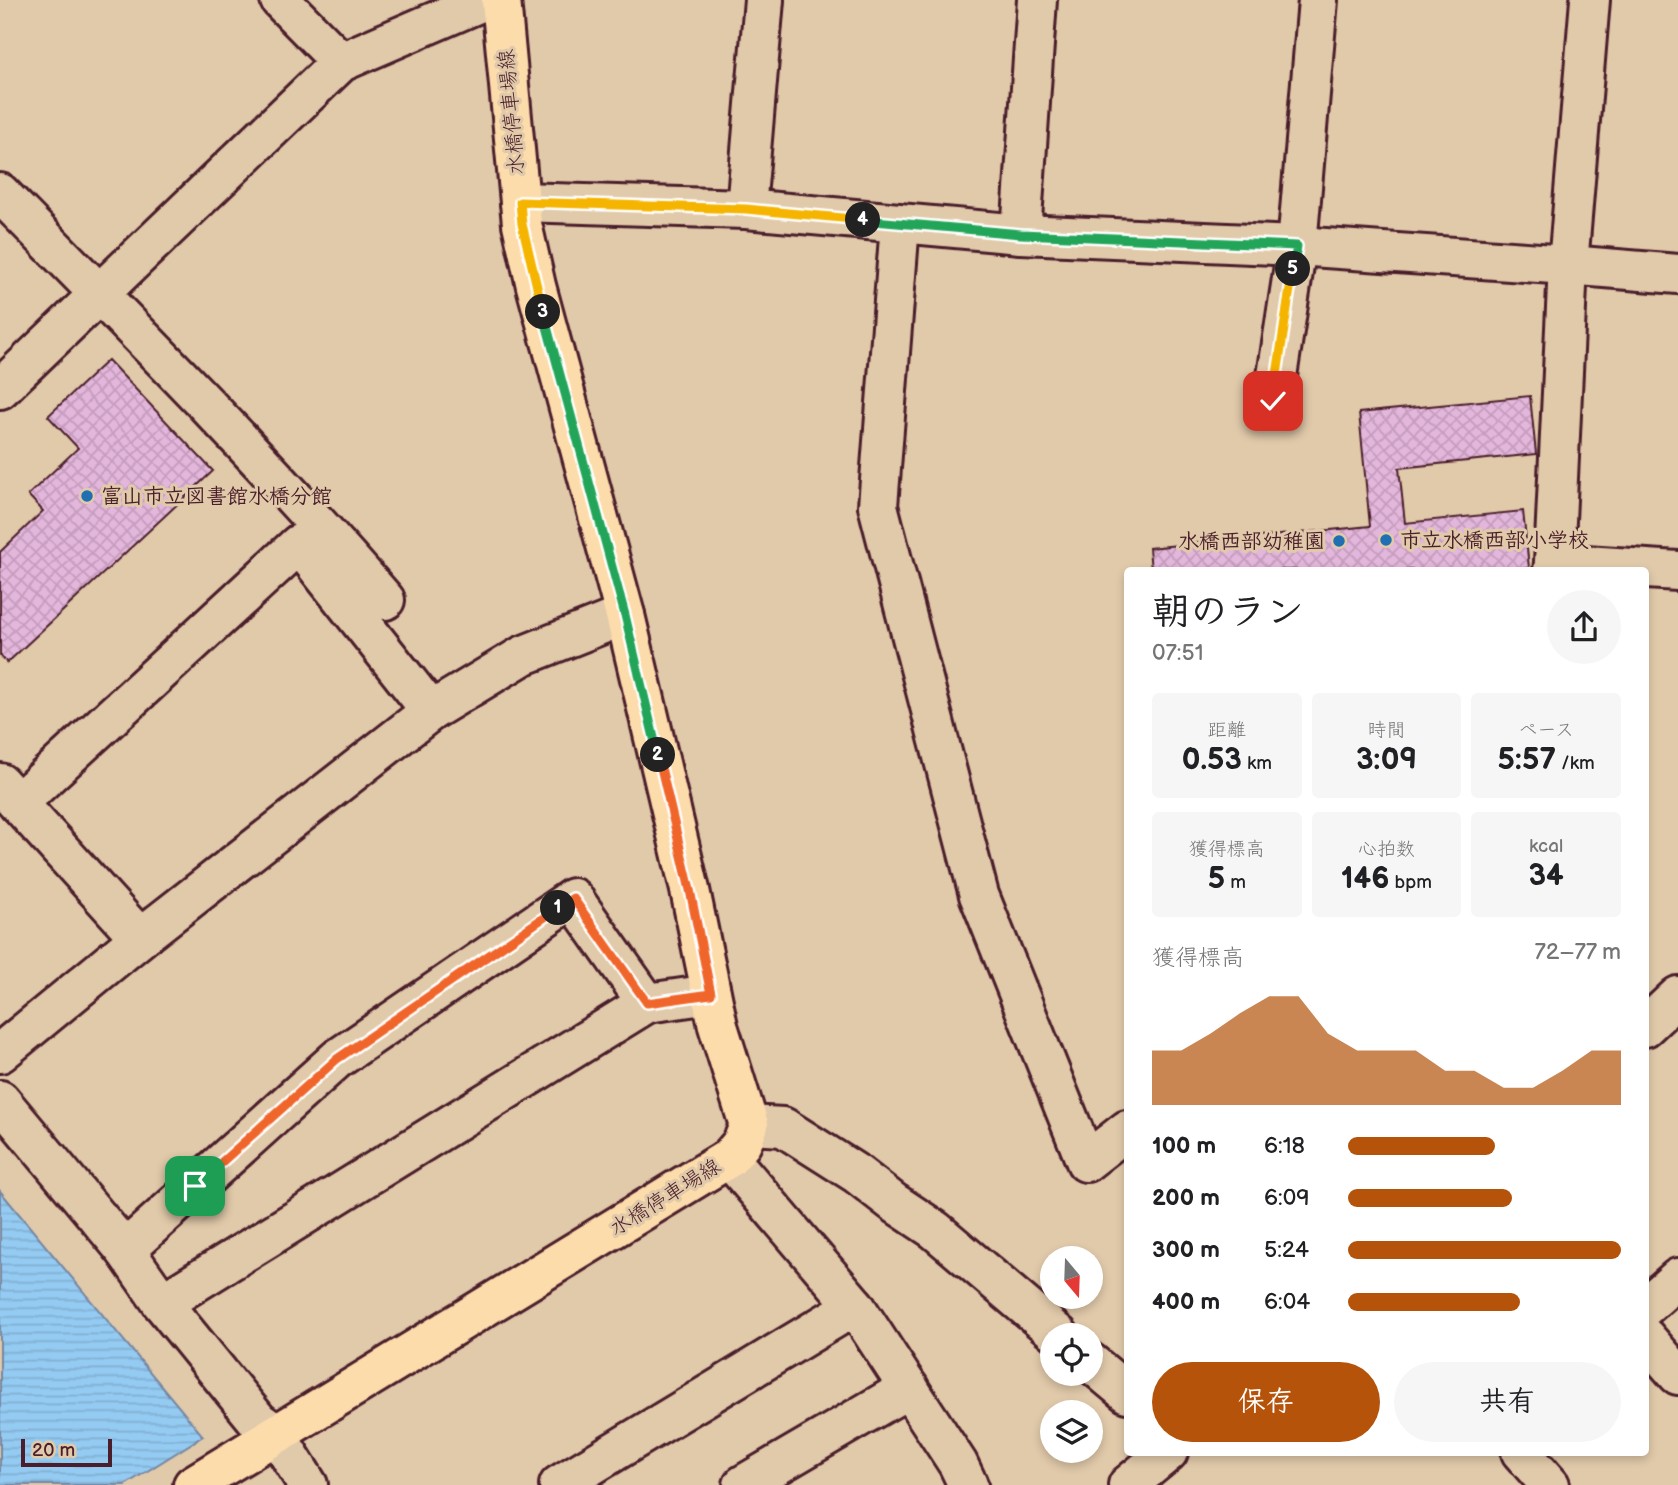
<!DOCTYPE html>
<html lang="ja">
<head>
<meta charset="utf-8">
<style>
  :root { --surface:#fff; --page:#f6f6f6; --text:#202124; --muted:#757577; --accent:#b45309 }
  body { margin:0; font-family:"Balsamiq Sans","Klee One",sans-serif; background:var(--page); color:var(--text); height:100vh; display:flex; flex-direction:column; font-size:26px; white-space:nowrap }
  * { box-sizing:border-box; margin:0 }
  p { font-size:23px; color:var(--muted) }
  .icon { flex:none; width:38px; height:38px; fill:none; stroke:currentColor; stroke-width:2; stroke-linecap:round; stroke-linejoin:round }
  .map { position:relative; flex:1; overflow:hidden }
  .side { position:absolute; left:1124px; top:567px; width:525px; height:889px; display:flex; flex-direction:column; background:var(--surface); border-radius:7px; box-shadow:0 4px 10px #0003 }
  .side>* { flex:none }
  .needle { width:46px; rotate:161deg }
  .controls { position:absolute; left:1040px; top:1246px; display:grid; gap:14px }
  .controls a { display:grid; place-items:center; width:63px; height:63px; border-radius:50%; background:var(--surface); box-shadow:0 4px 10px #0003; font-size:35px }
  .scale { position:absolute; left:21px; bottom:18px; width:91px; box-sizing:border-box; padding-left:7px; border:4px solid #4a1f2b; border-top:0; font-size:19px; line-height:24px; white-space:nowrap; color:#4a1f2b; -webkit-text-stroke:5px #e1caaa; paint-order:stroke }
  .pin { position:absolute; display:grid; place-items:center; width:60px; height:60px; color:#fff; margin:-30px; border-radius:14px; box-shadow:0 4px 10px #0006 }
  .km { position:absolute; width:35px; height:35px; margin:-18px; border-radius:50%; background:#222; color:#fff; font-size:19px; line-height:35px; text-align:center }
  .round { display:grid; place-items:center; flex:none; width:74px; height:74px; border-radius:37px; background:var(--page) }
  .summary { display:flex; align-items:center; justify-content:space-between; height:119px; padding:0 28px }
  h1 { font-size:38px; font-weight:600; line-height:52px }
  .figures { display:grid; grid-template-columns:repeat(3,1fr); gap:10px; height:119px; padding:7px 28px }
  .figures div { display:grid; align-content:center; border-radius:7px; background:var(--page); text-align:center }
  .figures b { font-size:30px; font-weight:600 }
  .figures small { font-size:19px; font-weight:400 }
  .figures p { font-size:19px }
  .chart { height:196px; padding:14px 28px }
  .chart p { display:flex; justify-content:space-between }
  .chart svg { width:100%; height:126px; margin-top:7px; fill:var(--accent); opacity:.7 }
  .cta { display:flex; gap:14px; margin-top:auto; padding:14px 28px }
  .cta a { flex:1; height:80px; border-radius:42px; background:var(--accent); color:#fff; font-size:28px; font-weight:600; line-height:80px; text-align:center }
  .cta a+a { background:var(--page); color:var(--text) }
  ul { padding:0 28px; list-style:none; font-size:23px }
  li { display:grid; grid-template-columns:112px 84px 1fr; align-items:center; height:52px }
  li i { height:18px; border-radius:9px; background:var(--accent) }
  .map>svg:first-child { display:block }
</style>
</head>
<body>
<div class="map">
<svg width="1678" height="1485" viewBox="0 0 1678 1485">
  <defs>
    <pattern id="water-rules" width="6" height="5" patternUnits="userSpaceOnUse" patternTransform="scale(1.75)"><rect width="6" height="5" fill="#94cbf2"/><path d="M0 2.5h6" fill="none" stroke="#81aed0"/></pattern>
    <pattern id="building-cross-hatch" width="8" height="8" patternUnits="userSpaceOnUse" patternTransform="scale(1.75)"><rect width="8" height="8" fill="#e3b6db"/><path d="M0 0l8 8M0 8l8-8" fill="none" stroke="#c49cbc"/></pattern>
  </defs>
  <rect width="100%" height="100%" fill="#e1caaa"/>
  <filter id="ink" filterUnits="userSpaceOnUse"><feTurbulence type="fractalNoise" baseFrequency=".0143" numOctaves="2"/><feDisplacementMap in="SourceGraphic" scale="14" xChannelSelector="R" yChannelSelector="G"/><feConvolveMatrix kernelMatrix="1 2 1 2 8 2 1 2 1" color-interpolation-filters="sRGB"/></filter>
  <g filter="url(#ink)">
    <path fill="url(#water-rules)" stroke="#7686a2" stroke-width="2" d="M 0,1191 L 203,1436 L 125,1485 L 0,1485 Z"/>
    <g fill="url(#building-cross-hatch)" stroke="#4a1f2b" stroke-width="2">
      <path d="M 108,360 L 213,471 L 7,663 L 0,655 L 0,552 L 43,511 L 28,495 L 78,448 L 48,416 Z"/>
      <path d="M 1530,396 L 1536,454 L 1399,468 L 1405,523 L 1523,511 L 1529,568 L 1508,570 L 1151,570 L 1149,548 L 1370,526 L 1359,413 Z"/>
    </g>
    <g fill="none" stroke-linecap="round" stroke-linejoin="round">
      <g stroke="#4a1f2b" stroke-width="44">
        <g id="minor">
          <path d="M 280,0 L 341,62"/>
          <path d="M 0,193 C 131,326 263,459 385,600"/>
          <path d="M 520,202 L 746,209 L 1021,234 L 1297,246 L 1568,265 L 1678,274"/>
          <path d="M 746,209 L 764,0"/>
          <path d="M 900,224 L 878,506 L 979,895 L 1086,1162 L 1127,1130"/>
          <path d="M 1021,234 L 1037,0"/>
          <path d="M 0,389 L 341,62 L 485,0"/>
          <path d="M 1273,402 L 1297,246 L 1318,0"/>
          <path d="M 1554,563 L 1568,265 L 1590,0"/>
          <path d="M 1553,570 L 1554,563 L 1678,571"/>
          <path d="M 0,783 L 140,938"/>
          <path d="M 18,803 L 299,544 L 431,711"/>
          <path d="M 1645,1027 L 1678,996"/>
          <path d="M 0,1053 L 140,938 L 431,711 L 522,656 L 625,615"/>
          <path d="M 0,1100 L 125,1250 L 162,1303 L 258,1421 L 276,1434 L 308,1485"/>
          <path d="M 749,1125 L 783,1127 L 857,1174 L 893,1202 L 935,1230 L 1059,1335"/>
          <path d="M 729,1158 L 855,1306 L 958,1464 L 968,1485"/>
          <path d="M 125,1250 L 337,1059 L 573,898 L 647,1003 L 711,994"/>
          <path d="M 162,1303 L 647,1003"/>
          <path d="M 1645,1307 L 1678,1278"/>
          <path d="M 1645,1337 L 1678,1375"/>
          <path d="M 1090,1362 L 1127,1393"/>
          <path d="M 1521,1452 L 1550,1485"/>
          <path d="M 559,1485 L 855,1306"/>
          <path d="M 743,1485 L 909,1388"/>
          <path d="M 1128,1485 L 1168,1452"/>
        </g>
      </g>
      <g stroke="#4a1f2b" stroke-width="44">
        <path id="major" d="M 193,1485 L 729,1158 L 742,1143 L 749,1125 L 718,1026 L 690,890 L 625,615 L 536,286 L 522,224 L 501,0"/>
      </g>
      <use href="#minor" stroke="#e1caaa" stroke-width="38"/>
      <use href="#major" stroke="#fddcac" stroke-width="38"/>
    </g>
  </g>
  <g fill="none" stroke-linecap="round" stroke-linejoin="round" filter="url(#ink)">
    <g stroke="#fff" stroke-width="14">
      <path id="split-1" d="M 195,1186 L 337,1059 L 558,908"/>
    </g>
    <g stroke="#fff" stroke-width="14">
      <path id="split-2" d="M 558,908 L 573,898 L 647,1003 L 711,994 L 690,890 L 658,755"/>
    </g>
    <g stroke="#fff" stroke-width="14">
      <path id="split-3" d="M 543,312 L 625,615 L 658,755"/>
    </g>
    <g stroke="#fff" stroke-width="14">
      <path id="split-4" d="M 543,312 L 522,224 L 520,202 L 746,209 L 863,220"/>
    </g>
    <g stroke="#fff" stroke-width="14">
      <path id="split-5" d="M 863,220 L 1021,234 L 1297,246 L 1293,269"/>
    </g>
    <g stroke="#fff" stroke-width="14">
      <path id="split-6" d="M 1273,401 L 1293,269"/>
    </g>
    <use href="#split-1" stroke="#f0652b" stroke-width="9"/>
    <use href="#split-2" stroke="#f0652b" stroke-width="9"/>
    <use href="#split-3" stroke="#22a559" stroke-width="9"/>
    <use href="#split-4" stroke="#f5b400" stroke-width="9"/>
    <use href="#split-5" stroke="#22a559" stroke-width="9"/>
    <use href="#split-6" stroke="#f5b400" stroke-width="9"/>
  </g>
  <g fill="#1f6fb2" stroke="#e1caaa" stroke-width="2.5">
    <circle cx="87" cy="496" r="7"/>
    <circle cx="1386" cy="540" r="7"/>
    <circle cx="1339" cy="541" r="7"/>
  </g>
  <g text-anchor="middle" stroke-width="6" stroke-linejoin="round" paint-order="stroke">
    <g font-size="21" fill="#4a1f2b" stroke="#e1caaa">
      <text transform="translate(511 112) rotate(-95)" y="7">水橋停車場線</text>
      <text transform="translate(665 1197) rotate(-32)" y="7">水橋停車場線</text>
    </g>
    <g font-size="21" font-weight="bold" fill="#4a1f2b" stroke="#e1caaa" text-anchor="start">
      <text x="101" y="503">富山市立図書館水橋分館</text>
      <text x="1400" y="547">市立水橋西部小学校</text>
      <text x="1325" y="548" text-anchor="end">水橋西部幼稚園</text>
    </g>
  </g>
</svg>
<div class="controls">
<a><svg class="needle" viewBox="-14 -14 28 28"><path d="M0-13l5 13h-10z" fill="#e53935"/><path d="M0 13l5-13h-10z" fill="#757577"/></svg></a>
<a><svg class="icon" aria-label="locate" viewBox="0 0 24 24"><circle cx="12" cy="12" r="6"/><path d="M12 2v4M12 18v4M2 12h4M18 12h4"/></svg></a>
<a><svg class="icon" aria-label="layers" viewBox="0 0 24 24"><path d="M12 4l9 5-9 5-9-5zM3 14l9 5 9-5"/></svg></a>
</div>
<div class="scale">20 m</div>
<div class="pin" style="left:195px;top:1186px;background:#1e9e55"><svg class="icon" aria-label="arrive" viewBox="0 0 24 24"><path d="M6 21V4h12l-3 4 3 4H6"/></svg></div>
<div class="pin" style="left:1273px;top:401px;background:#d93025"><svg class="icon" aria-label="check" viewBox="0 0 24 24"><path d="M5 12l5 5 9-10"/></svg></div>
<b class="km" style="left:558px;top:908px">1</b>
<b class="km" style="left:658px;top:755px">2</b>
<b class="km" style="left:543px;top:312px">3</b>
<b class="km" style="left:863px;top:220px">4</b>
<b class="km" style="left:1293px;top:269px">5</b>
<section class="side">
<div class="summary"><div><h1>朝のラン</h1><p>07:51</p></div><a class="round"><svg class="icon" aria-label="share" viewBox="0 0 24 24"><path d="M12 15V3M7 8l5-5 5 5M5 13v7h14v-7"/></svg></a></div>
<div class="figures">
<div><p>距離</p><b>0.53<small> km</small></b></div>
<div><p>時間</p><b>3:09</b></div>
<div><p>ペース</p><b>5:57<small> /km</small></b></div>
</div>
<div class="figures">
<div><p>獲得標高</p><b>5<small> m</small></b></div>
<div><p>心拍数</p><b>146<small> bpm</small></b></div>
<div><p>kcal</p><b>34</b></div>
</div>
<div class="chart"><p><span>獲得標高</span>72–77 m</p>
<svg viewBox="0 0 160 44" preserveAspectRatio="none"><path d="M0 44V25L10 25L20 19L30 12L40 6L50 6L60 19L70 25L80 25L90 25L100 32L110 32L120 38L130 38L140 32L150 25L160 25V44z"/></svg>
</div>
<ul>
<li><b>100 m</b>6:18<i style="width:54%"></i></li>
<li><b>200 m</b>6:09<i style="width:60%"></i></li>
<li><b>300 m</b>5:24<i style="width:100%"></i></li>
<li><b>400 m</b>6:04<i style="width:63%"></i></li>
</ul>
<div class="cta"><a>保存</a><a>共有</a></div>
</section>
</div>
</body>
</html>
